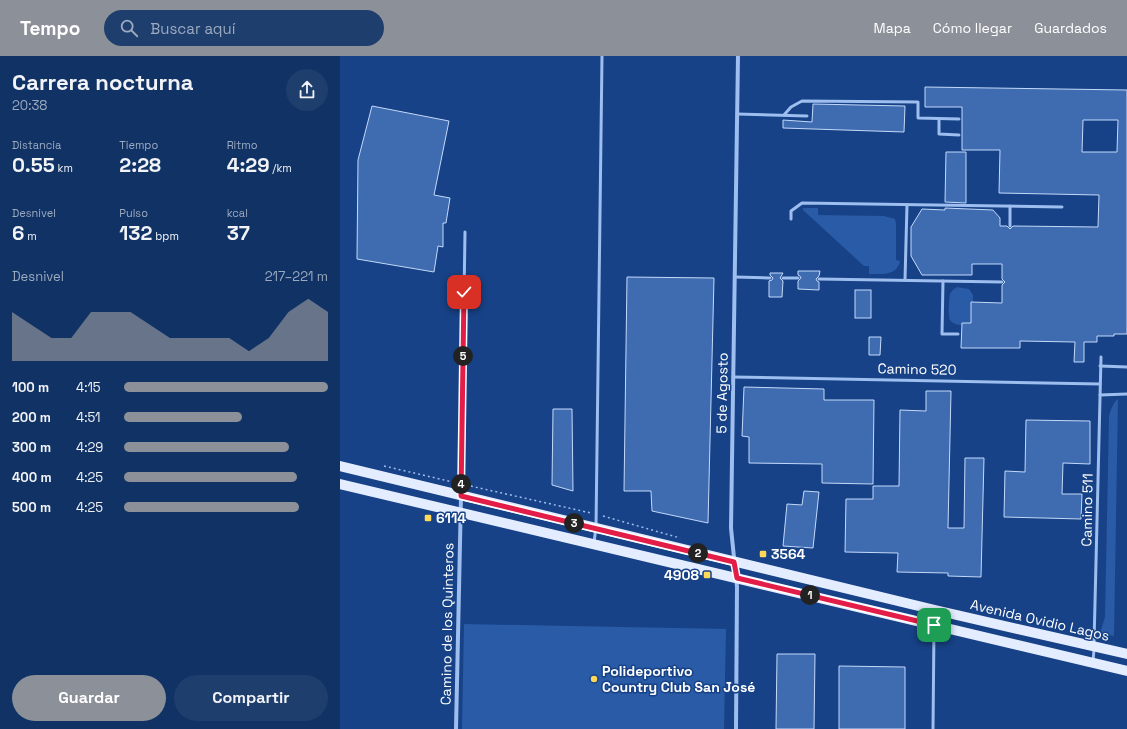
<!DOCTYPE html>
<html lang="es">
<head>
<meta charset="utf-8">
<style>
  :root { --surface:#113265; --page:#1e3e6e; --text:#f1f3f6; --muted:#9caabf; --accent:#8c9099 }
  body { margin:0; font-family:"Space Grotesk",sans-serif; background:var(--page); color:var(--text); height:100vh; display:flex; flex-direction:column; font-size:15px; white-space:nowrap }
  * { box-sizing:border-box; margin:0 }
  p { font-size:13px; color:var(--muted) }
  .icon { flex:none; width:22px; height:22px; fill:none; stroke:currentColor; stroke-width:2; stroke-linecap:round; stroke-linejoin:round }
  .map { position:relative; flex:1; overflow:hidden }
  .panel { display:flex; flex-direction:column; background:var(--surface); width:340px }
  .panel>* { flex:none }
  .pin { position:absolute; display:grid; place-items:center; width:34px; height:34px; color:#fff; margin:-17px; border-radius:8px; box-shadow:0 2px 6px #0006 }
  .km { position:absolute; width:20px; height:20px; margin:-10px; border-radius:50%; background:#222; color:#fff; font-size:11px; line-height:20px; text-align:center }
  .round { display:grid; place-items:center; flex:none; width:42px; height:42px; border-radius:21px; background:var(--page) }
  .head { display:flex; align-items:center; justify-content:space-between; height:68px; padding:0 12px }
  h1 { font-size:22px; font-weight:800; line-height:30px }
  .figures { display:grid; grid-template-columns:repeat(3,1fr); gap:6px; height:68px; padding:4px 12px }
  .figures div { display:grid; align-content:center }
  .figures b { font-size:20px; font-weight:800 }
  .figures small { font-size:11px; font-weight:400 }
  .figures p { font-size:11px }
  .chart { height:112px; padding:8px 12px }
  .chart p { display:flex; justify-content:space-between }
  .chart svg { width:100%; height:72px; margin-top:4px; fill:var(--accent); opacity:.7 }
  .cta { display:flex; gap:8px; margin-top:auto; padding:8px 12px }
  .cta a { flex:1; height:46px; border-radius:24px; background:var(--accent); color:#fff; font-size:16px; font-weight:800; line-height:46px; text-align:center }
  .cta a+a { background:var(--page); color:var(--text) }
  ul { padding:0 12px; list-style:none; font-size:13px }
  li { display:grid; grid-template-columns:64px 48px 1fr; align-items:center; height:30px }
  li i { height:10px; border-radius:5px; background:var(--accent) }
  header { display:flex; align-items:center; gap:24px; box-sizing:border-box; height:56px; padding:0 20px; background:var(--accent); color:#fff }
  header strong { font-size:19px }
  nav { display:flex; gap:22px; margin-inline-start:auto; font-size:14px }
  .search { width:280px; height:36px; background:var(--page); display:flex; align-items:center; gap:10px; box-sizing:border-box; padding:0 14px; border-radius:22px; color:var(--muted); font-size:15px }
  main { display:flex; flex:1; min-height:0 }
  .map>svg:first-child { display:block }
</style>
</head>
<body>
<header>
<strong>Tempo</strong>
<div class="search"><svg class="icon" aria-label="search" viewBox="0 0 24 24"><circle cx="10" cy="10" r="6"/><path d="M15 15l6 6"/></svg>Buscar aquí</div>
<nav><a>Mapa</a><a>Cómo llegar</a><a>Guardados</a></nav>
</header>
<main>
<section class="panel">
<div class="head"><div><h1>Carrera nocturna</h1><p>20:38</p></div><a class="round"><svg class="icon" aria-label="share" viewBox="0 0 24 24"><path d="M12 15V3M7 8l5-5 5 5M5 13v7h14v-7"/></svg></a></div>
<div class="figures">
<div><p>Distancia</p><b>0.55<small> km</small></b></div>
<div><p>Tiempo</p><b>2:28</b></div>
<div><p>Ritmo</p><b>4:29<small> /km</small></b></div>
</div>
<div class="figures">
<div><p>Desnivel</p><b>6<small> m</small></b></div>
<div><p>Pulso</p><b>132<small> bpm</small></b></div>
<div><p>kcal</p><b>37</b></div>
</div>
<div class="chart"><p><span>Desnivel</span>217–221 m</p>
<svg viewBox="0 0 160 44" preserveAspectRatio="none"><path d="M0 44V14L10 22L20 30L30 30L40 14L50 14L60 14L70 22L80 30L90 30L100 30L110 30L120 38L130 30L140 14L150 6L160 14V44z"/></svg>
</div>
<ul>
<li><b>100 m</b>4:15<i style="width:100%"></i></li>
<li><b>200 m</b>4:51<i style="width:58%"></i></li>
<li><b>300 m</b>4:29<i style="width:81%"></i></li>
<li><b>400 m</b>4:25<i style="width:85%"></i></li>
<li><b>500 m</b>4:25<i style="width:86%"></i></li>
</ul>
<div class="cta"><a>Guardar</a><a>Compartir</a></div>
</section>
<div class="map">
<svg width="787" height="673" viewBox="0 0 787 673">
  <rect width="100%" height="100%" fill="#174287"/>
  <g fill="#295ba6">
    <path d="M 463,152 L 478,152 L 478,159 L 544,160 L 555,163 L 556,168 L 556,204 L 560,205 C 557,220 542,218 529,218 L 529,210 L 524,210 L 463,154 Z"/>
    <path d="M 617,231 L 629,233 L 633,239 L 633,246 L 631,246 L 631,267 L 622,267 L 622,269 C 617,269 613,268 610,264 C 608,260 609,242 610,238 C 612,234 614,233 617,231 Z"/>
    <path d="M 778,343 L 774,580 L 760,577 L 765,561 L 769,360 C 771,353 773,347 778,343 Z"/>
    <path d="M 124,568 L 386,573 L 384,673 L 122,673 Z"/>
  </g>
  <g fill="#3f6cb1" stroke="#c3d9fa" fill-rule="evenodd">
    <path d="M 585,31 L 787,34 L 787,278 L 774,278 L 774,280 L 757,280 L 757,286 L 744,286 L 744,306 L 734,306 L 735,286 L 680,285 L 680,292 L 621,292 L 622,267 L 631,267 L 631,246 L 662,247 L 662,229 L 665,226 L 662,223 L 662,208 L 632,208 L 632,219 L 582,219 L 571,200 L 571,171 L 582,153 L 605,154 L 605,152 L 653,154 L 660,162 L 660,170 L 667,170 L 670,173 L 673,170 L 758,171 L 759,139 L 659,137 L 660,94 L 622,94 L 622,51 L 585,51 ZM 743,64 L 778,64 L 777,96 L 742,96 Z"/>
    <path d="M 473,48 L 565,50 L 564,76 L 443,72 L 443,64 L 472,66 Z"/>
    <path d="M 32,50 L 109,65 L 94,139 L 110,142 L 106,167 L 103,167 L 103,191 L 98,190 L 94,216 L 17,203 L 18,104 Z"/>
    <path d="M 606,96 L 626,96 L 626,147 L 605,146 Z"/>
    <path d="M 458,215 L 480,215 L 479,220 L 476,223 L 477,225 L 479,226 L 479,234 L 458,233 L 458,225 L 461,222 L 460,220 L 458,219 Z"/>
    <path d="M 430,217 L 443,217 L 440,222 L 443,225 L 442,241 L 429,241 L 429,225 L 432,224 L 433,222 L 430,219 Z"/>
    <path d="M 287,221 L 374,222 L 368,467 L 312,455 L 311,435 L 284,435 Z"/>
    <rect x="515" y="234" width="16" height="28"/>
    <path d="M 529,281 L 541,281 L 540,299 L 529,299 Z"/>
    <path d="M 404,331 L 484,333 L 484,344 L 534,344 L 533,428 L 482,427 L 482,408 L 409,407 L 409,381 L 402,380 Z"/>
    <path d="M 586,335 L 611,335 L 608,472 L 624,472 L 625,402 L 644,402 L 641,521 L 608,520 L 608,517 L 557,516 L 558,497 L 505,496 L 506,443 L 533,443 L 533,430 L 559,430 L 560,354 L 586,355 Z"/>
    <path d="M 213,353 L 232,353 L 233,435 L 212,429 Z"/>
    <path d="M 686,364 L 750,365 L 750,408 L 723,407 L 722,438 L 742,438 L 741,463 L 664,461 L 665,415 L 685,416 Z"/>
    <path d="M 464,435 L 479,436 L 473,492 L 443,490 L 447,448 L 462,449 Z"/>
    <path d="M 437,598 L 475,598 L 474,673 L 436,673 Z"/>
    <path d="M 499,610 L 565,611 L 565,673 L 499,673 Z"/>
  </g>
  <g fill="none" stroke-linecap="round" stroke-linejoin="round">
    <g stroke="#9dbeee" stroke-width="1.5" stroke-dasharray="2 3" stroke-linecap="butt">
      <path d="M 44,410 L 117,427"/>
      <path d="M 126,429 L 251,457"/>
      <path d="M 263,460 L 340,482"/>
    </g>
    <g stroke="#9dbeee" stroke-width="3">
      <path d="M 397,58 L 467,60"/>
      <path d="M 444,59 L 451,51 L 462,45 L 578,46 L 578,62 L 619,63"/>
      <path d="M 599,63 L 599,78 L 619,79"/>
      <path d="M 451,163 L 451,155 L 462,147 L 722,151"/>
      <path d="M 670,170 L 670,150"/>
      <path d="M 395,221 L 430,222"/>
      <path d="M 443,222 L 458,222"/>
      <path d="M 479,223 L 662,226"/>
      <path d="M 565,224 L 567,149"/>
      <path d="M 603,225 L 602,278 L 618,278"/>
      <path d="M 760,310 L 787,311"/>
      <path d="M 393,321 L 760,328"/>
      <path d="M 760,339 L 787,338"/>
      <path d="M 121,438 L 125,176"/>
      <path d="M 254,486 L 256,472 L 262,0"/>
      <path d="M 754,588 L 761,301"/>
      <path d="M 753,606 L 754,593"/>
      <path d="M 593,673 L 594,572"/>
    </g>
    <g stroke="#9dbeee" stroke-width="4">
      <path d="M 116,673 L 121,440"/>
      <path d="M 396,673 L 397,531 L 391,472 L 398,0"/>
    </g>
    <g stroke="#e4edff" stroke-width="10">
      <path d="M 0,410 L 595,554 L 787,598"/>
      <path d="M 0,428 L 787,615"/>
    </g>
  </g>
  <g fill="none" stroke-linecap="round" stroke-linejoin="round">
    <g stroke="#fff" stroke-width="8">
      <path id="route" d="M 124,236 L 121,440 L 394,506 L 397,522 L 594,569"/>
    </g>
    <use href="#route" stroke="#e11d48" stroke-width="5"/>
  </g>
  <g fill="#ffd85a" stroke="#174287" stroke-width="1.5">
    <rect x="84" y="458" width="8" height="8" rx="2"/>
    <rect x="419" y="494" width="8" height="8" rx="2"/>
    <rect x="363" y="515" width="8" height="8" rx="2"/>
    <circle cx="254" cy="623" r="4"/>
  </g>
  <g text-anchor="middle" stroke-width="3" stroke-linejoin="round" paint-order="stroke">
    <g font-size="14" fill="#fff" stroke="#174287">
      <text transform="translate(577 313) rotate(1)" y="5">Camino 520</text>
      <text transform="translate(382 337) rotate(-89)" y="5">5 de Agosto</text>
      <text transform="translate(747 454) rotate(-89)" y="5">Camino 511</text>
      <text transform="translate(700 564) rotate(13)" y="5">Avenida Ovidio Lagos</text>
      <text transform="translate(107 568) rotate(-89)" y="5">Camino de los Quinteros</text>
    </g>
    <g font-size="14" font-weight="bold" fill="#fff" stroke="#174287" text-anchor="start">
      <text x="96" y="467">6114</text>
      <text x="431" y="503">3564</text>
      <text x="359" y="524" text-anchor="end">4908</text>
      <text x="262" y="620">Polideportivo<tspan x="262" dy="16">Country Club San José</tspan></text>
    </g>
  </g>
</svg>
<div class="pin" style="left:594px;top:569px;background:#1e9e55"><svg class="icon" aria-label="arrive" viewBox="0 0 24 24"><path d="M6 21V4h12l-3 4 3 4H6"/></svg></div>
<div class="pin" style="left:124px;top:236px;background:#d93025"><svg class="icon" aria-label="check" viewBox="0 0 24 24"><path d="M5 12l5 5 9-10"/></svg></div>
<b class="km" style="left:470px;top:539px">1</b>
<b class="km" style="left:358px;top:497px">2</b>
<b class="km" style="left:234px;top:467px">3</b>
<b class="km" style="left:121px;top:428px">4</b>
<b class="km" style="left:123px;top:300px">5</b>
</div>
</main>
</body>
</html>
